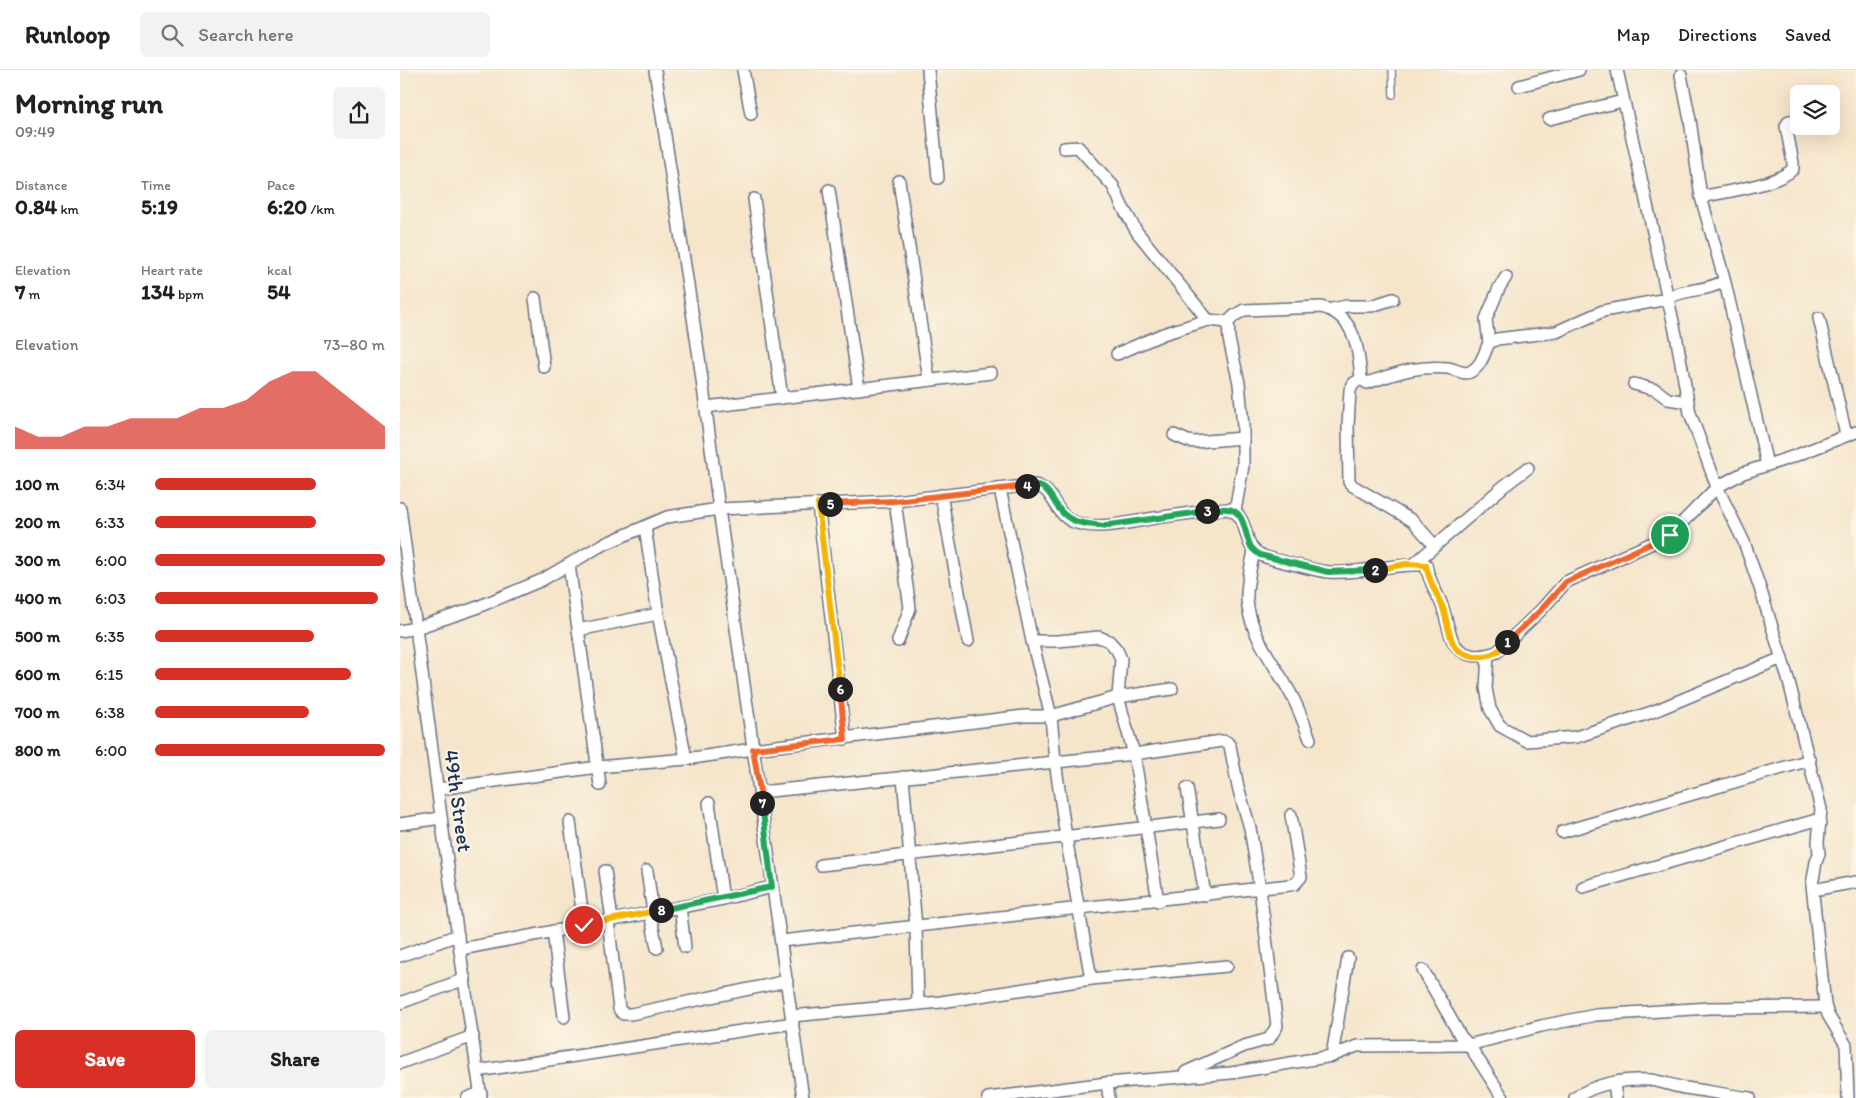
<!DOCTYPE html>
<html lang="en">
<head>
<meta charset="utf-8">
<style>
  :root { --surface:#fff; --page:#f2f2f2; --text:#202124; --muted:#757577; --line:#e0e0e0; --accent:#d93025 }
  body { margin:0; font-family:Itim,sans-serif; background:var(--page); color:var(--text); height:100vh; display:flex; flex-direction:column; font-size:19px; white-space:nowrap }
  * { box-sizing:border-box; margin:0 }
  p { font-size:16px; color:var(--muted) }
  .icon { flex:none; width:28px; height:28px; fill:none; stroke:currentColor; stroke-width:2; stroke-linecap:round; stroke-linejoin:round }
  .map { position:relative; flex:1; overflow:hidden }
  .side { display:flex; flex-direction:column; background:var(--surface); width:400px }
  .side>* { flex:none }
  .fabs { position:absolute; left:1390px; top:15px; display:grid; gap:10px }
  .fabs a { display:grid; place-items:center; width:50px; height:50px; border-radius:8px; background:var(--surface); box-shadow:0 5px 20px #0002; font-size:25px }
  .pin { position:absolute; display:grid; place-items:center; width:42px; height:42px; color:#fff; margin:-21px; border:2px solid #fff; border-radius:50%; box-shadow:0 1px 5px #0007 }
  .km { position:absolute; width:25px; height:25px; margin:-12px; border-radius:50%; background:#222; color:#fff; font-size:14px; line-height:25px; text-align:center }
  .round { display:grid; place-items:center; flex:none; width:52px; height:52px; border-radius:8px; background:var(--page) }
  .summary { display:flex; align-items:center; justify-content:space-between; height:85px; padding:0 15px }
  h1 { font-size:28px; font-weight:700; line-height:38px }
  .metrics { display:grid; grid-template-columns:repeat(3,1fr); gap:8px; height:85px; padding:5px 15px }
  .metrics div { display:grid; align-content:center }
  .metrics b { font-size:21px; font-weight:700 }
  .metrics small { font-size:14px; font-weight:400 }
  .metrics p { font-size:14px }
  .chart { height:140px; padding:10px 15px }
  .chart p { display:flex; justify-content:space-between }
  .chart svg { width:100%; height:90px; margin-top:5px; fill:var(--accent); opacity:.7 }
  .cta { display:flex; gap:10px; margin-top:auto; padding:10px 15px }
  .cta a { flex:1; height:58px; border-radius:8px; background:var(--accent); color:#fff; font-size:20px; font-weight:700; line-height:58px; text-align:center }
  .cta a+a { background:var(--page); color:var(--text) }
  ul { padding:0 15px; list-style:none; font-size:16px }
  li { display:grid; grid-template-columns:80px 60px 1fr; align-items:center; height:38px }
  li i { height:12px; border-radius:6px; background:var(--accent) }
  header { display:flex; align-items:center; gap:30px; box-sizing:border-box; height:70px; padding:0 25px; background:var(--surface); border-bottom:1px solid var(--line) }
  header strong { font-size:24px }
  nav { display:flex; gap:28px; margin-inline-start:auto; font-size:18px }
  .search { width:350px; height:45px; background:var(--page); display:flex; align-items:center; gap:12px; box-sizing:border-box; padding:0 18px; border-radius:8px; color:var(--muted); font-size:19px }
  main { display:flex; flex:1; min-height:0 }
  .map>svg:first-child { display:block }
</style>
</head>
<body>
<header>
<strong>Runloop</strong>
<div class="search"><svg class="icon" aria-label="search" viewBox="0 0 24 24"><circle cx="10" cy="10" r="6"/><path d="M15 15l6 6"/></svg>Search here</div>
<nav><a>Map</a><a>Directions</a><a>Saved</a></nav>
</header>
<main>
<section class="side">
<div class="summary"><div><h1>Morning run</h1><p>09:49</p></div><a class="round"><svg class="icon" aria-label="share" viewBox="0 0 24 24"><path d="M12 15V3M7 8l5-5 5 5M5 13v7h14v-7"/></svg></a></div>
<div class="metrics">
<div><p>Distance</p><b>0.84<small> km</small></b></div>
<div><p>Time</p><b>5:19</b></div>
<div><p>Pace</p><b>6:20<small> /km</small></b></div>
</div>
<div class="metrics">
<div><p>Elevation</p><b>7<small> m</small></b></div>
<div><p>Heart rate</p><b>134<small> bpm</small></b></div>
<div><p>kcal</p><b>54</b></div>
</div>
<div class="chart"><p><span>Elevation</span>73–80 m</p>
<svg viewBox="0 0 160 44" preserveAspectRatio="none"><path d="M0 44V33L10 38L20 38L30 33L40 33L50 29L60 29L70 29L80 24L90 24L100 20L110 11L120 6L130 6L140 15L150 24L160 33V44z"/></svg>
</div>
<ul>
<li><b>100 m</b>6:34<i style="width:70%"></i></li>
<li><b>200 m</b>6:33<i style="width:70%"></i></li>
<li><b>300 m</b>6:00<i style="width:100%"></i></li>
<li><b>400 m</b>6:03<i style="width:97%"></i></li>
<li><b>500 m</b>6:35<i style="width:69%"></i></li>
<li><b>600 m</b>6:15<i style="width:85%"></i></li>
<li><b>700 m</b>6:38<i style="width:67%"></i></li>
<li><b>800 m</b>6:00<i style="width:100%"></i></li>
</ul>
<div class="cta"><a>Save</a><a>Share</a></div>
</section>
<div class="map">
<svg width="1456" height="1028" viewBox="0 0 1456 1028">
  <rect width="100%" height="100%" fill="#fcf5e5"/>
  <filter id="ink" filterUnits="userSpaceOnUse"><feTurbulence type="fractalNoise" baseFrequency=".02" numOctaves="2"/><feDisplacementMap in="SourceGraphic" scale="10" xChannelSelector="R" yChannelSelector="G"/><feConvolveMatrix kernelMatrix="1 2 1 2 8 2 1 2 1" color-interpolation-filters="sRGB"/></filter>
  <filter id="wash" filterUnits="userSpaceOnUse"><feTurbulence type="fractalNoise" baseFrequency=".0096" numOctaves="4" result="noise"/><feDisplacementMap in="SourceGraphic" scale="20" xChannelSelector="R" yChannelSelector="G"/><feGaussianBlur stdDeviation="1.12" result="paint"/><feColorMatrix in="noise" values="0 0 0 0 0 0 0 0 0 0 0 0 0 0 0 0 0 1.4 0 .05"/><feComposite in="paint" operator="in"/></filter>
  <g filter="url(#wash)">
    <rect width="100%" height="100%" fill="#f5e5cb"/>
  </g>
  <g filter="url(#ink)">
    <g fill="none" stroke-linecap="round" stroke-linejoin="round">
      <g stroke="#676f84" stroke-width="8">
        <path id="service" d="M 992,0 L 993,25"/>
      </g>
      <g stroke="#676f84" stroke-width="14">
        <g id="minor">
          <path d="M 255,0 L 299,287 L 319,439 L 403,1028"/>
          <path d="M 343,0 L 351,44"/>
          <path d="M 528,0 L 538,108"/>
          <path d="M 1217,0 L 1276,265 L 1290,343 L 1317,417 L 1344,472 L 1360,518 L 1389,612 L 1421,739 L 1418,772 L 1419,784 L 1416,792 L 1412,815 L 1425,935 L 1428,945 L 1446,975 L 1448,1028"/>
          <path d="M 1281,5 L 1290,50 L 1301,127 L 1324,208 L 1367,395"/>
          <path d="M 1119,16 L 1179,0"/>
          <path d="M 1149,49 L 1223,31"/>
          <path d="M 664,78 L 678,77 L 713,116 L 722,136 L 737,162 L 808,250"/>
          <path d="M 499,111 L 529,310"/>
          <path d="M 429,120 L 459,319"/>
          <path d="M 1301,127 C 1324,122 1377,115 1393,99 L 1393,93 L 1386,56 L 1389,51 L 1399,50"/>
          <path d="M 354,129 L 382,328"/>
          <path d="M 135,228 L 144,297"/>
          <path d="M 932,239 L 947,236 L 971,236 L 993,229"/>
          <path d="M 1419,248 L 1446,365"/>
          <path d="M 1089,273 L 1086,249 L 1099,218 L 1106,207"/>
          <path d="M 717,284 L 763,264 L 808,250 L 828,252"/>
          <path d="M 961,309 L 954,313 L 950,320 L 948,356 L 949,412 L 953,416 L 1013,451 L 1035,476"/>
          <path d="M 1234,314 L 1256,320 L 1268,329 L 1288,332"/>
          <path d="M 306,337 L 591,303"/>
          <path d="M 774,365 L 788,371 L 795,372 L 843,368"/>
          <path d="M 600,419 L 632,571 L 651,646 L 655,691 L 666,767 L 691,909"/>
          <path d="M 541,425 L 568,571"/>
          <path d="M 495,431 L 510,538 L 498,571"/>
          <path d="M 418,434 L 445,669"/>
          <path d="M 0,438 L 44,769 L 81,1028"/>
          <path d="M 835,441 L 843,396 L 843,356 L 839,313 L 829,269 L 828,252 L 834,246 L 844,240 L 921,237 C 955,245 959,280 961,309 L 967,313 C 997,303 1016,295 1048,298 C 1056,299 1062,305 1070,302 C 1082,296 1084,283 1089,273 L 1097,269 L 1156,262 L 1203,241 L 1267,229 C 1283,218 1307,222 1324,211"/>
          <path d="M 245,457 L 258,544 L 286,689"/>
          <path d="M 854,481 C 851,497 846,514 847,530 C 850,568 878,597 894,630 C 900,642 905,656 910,669"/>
          <path d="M 169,495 L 200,715"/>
          <path d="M 1013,495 L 1104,416 L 1128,398"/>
          <path d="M 178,560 L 258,544"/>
          <path d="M 0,561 L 16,558 L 73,539 L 142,510 L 200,476 L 267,447 L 319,439 L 495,431 L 633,415 C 655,417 653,444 674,452 C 699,461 730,452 755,448 C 779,445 803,441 828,439 C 851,446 841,474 859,484 C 867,489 879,490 888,493 C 901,496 916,501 929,502 C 962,504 993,493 1026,495 C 1028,510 1038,524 1043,538 C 1049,556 1049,581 1071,585 C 1080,587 1088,585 1097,582 L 1141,540 L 1166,512 L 1270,465 L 1317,417 L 1343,403 L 1392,387 L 1456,362"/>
          <path d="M 632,571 L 658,571 L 699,567 L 709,571 L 717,580 L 721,589 L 718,627 L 734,684 L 758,831"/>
          <path d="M 1088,585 L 1086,618 L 1090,639 L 1100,656 L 1127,671 L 1176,667 L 1252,642 L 1382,588"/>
          <path d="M 503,707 L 516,857 L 518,934"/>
          <path d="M 787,718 L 805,825"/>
          <path d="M 38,719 L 198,697 L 286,689 L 353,679 L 624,646 L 651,646 L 718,627 L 772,619"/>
          <path d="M 360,722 L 734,684 L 822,671 L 827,672 L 830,676 L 838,717 L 850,758 L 860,819 L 877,956 L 869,969 L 844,976 L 786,1002 L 783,1006"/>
          <path d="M 309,733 L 323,829"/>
          <path d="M 170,752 L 184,855"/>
          <path d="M 0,754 L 41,748"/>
          <path d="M 1162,762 L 1410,690"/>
          <path d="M 421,795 L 819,749"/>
          <path d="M 205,801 L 212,850"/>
          <path d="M 247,801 L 253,842"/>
          <path d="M 1183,817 L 1420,749"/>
          <path d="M 1413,820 L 1456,812"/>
          <path d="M 280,837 L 285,877"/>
          <path d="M 250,843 L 257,878"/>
          <path d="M 208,851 L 219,939 L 223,944 L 231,944 L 387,911"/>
          <path d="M 153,861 L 164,947"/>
          <path d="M 381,871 L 890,815 L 895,814 L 901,807 L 891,745"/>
          <path d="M 61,879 L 323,829 L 372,817"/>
          <path d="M 0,886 L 58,865"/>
          <path d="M 1023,900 L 1061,967 L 1069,975 L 1103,1028"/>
          <path d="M 0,933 L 65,909"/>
          <path d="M 392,946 L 541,932 L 691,909 L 827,896"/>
          <path d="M 932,986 L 948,888"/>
          <path d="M 0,993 L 73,966"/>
          <path d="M 77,1001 L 393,953"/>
          <path d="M 707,1013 L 709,1028"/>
          <path d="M 1214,1013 L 1216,1028"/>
          <path d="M 67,1028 L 81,1023"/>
          <path d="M 588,1028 L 707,1013 L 831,1003 L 932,986 L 957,976 L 1069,975 L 1141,956 L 1196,945 L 1310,938 L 1425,937"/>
          <path d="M 1175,1028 C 1195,1013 1226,1009 1250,1010 C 1261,1011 1273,1016 1285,1018 C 1306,1021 1328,1025 1350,1028"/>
        </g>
      </g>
      <use href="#service" stroke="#fff" stroke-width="5.5"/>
      <use href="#minor" stroke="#fff" stroke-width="11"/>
    </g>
  </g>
  <g fill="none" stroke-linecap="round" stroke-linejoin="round" filter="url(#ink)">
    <g stroke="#fff" stroke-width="10">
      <path id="split-1" d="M 1107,572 L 1141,540 L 1166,512 L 1270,465"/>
    </g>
    <g stroke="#fff" stroke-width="10">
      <path id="split-2" d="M 975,500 L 1006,494 L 1026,495 C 1028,510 1037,524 1043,538 C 1047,550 1048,564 1054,575 C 1061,588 1084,589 1096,582 C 1100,580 1104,575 1107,572"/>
    </g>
    <g stroke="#fff" stroke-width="10">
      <path id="split-3" d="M 807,441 C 813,440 820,438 827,439 C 846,440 844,465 851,477 C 854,481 857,483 860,485 L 928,502 L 975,500"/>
    </g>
    <g stroke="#fff" stroke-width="10">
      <path id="split-4" d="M 627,416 C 653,412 649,432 665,445 C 675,454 690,454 703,456 L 807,441"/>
    </g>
    <g stroke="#fff" stroke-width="10">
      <path id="split-5" d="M 430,434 L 495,431 L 627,416"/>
    </g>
    <g stroke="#fff" stroke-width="10">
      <path id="split-6" d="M 430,434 L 418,434 L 440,619"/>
    </g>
    <g stroke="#fff" stroke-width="10">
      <path id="split-7" d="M 362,733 L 353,679 L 445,669 L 440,619"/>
    </g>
    <g stroke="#fff" stroke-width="10">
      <path id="split-8" d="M 261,840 L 372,817 L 362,733"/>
    </g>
    <g stroke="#fff" stroke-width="10">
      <path id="split-9" d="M 184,855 L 261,840"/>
    </g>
    <use href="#split-1" stroke="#f0652b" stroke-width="6"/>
    <use href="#split-2" stroke="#f5b400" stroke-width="6"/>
    <use href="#split-3" stroke="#22a559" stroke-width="6"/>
    <use href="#split-4" stroke="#22a559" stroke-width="6"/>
    <use href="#split-5" stroke="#f0652b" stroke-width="6"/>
    <use href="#split-6" stroke="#f5b400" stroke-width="6"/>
    <use href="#split-7" stroke="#f0652b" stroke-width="6"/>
    <use href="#split-8" stroke="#22a559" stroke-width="6"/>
    <use href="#split-9" stroke="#f5b400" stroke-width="6"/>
  </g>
  <g text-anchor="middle" stroke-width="4.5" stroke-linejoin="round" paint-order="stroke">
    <g font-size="21" fill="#1b2f5e" stroke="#fcf5e5">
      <text transform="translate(58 731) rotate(82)" y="7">49th Street</text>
    </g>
  </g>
</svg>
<div class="fabs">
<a><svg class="icon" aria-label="layers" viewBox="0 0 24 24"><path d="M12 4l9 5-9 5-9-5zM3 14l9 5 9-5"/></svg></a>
</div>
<div class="pin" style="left:1270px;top:465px;background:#1e9e55"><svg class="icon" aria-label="arrive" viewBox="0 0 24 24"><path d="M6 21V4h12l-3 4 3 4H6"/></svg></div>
<div class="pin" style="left:184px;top:855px;background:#d93025"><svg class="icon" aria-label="check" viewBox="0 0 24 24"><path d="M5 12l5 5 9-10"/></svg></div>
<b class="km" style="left:1107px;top:572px">1</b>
<b class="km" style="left:975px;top:500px">2</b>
<b class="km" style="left:807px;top:441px">3</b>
<b class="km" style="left:627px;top:416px">4</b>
<b class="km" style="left:430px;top:434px">5</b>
<b class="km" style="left:440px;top:619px">6</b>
<b class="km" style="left:362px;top:733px">7</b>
<b class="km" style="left:261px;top:840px">8</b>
</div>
</main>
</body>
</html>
